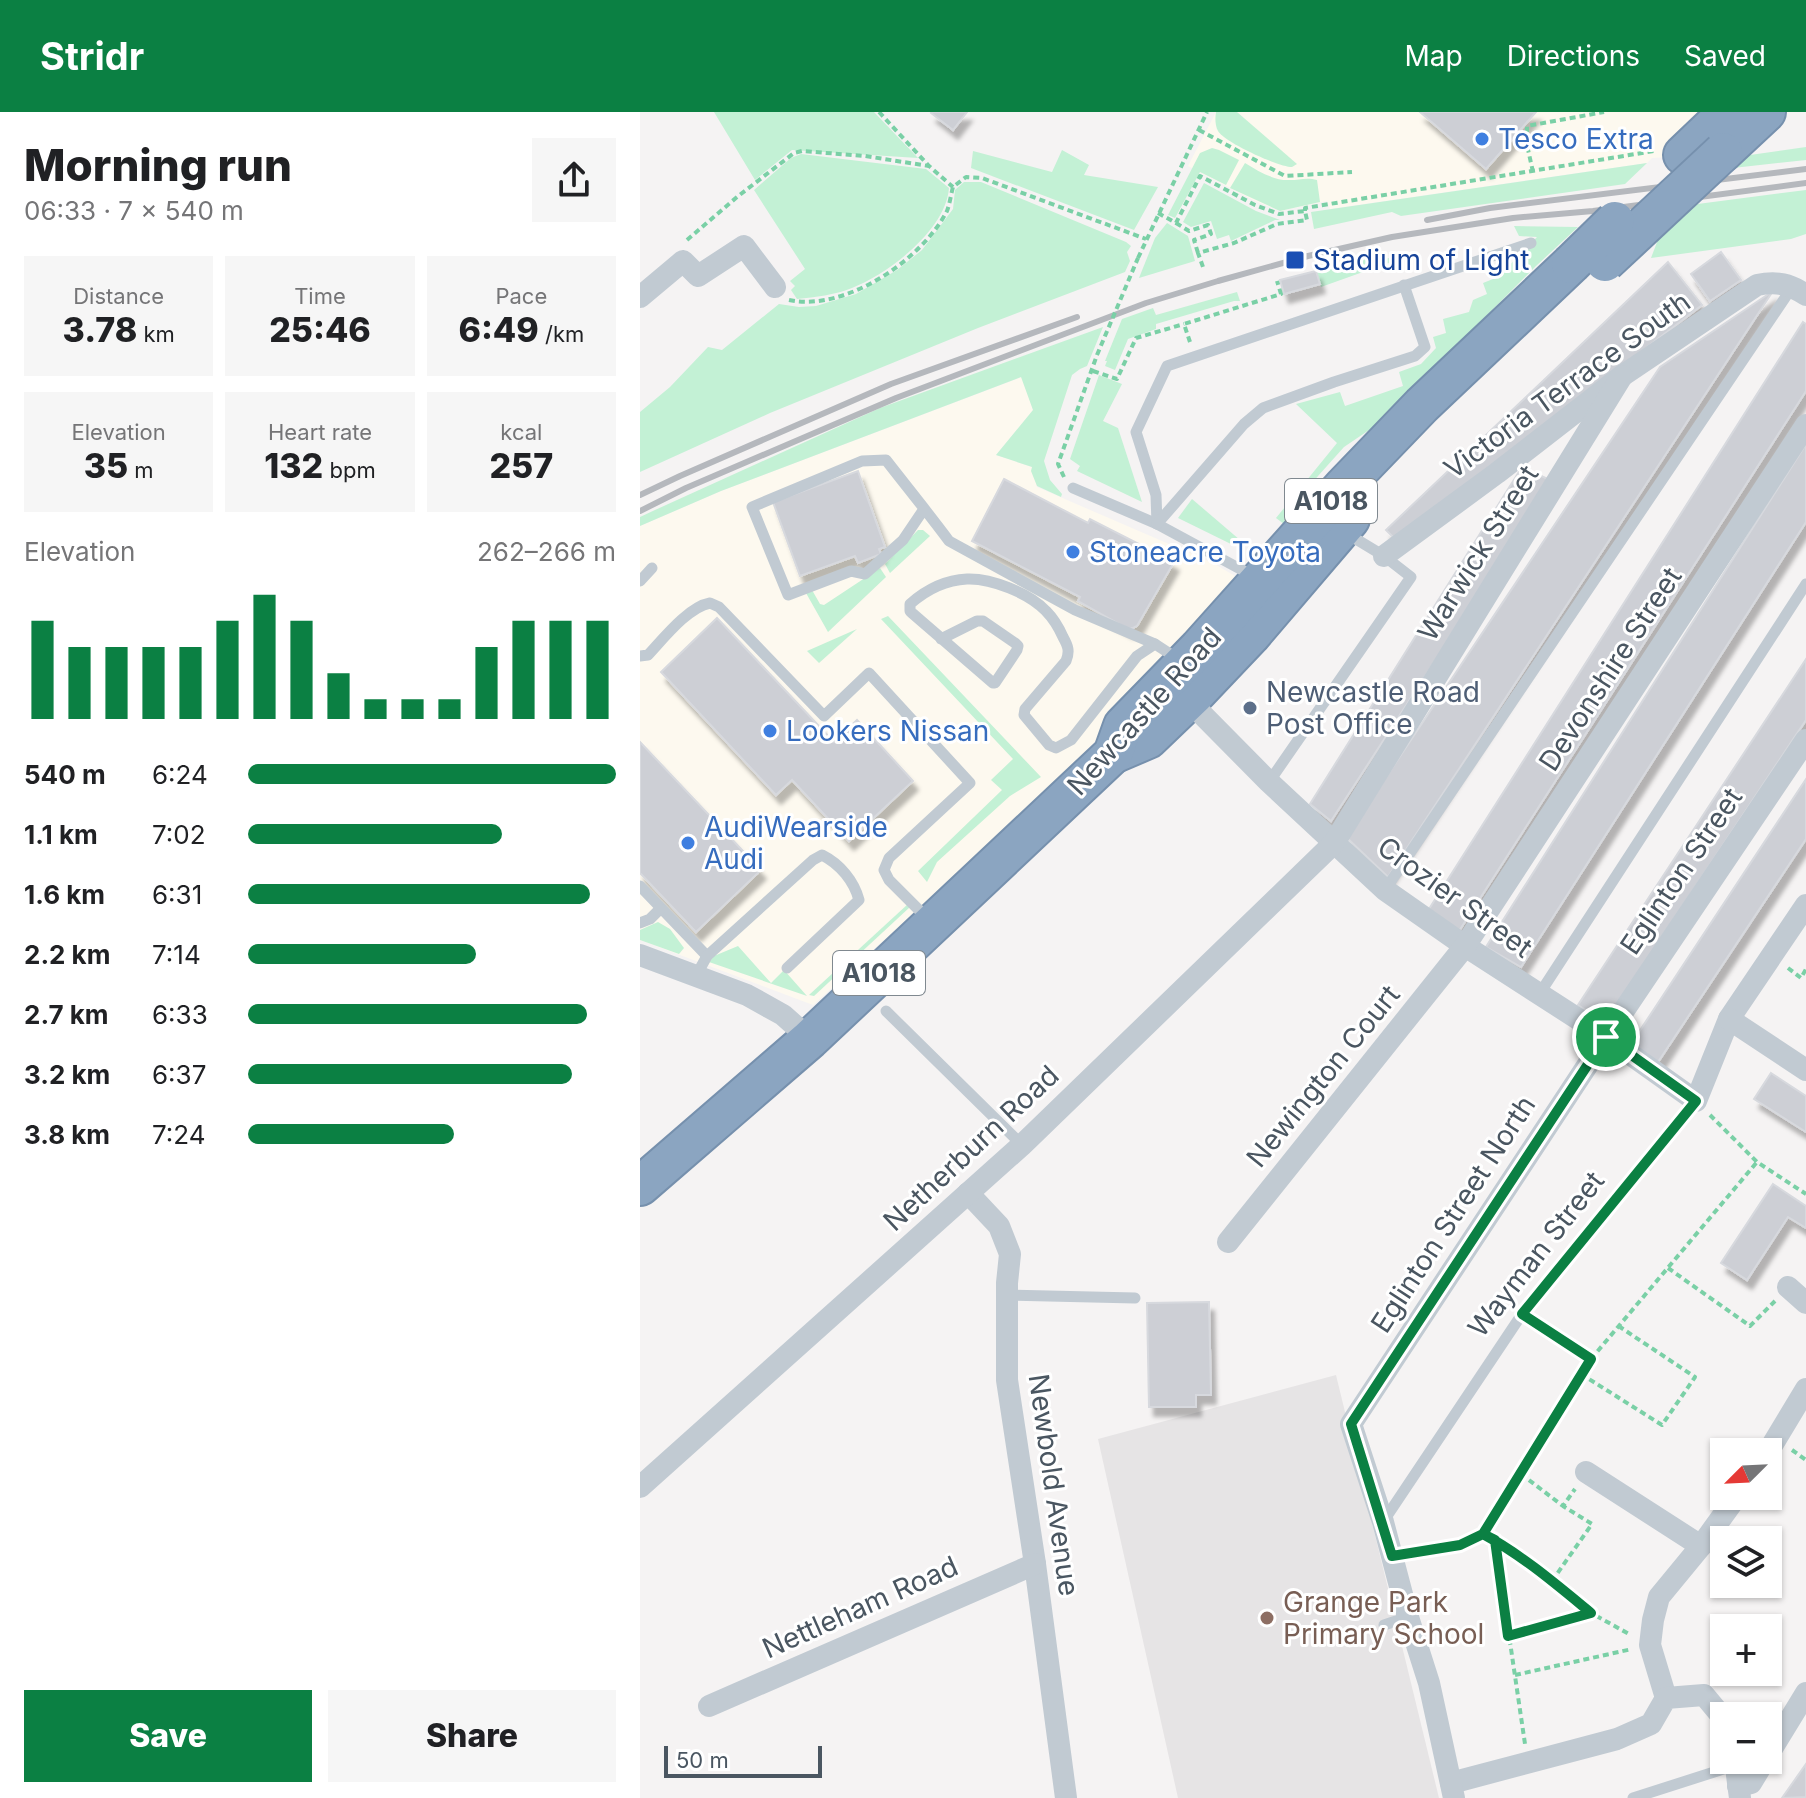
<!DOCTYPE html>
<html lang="en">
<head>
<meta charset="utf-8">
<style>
  :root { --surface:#fff; --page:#f6f6f6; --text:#202124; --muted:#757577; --accent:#0b8043 }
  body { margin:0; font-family:Inter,sans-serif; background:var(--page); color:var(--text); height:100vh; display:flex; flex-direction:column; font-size:30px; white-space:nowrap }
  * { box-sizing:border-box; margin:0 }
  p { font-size:26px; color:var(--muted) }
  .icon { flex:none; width:44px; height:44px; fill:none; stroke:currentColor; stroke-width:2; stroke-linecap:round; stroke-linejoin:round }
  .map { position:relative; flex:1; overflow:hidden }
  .panel { display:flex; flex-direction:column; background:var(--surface); width:640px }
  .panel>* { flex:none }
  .needle { width:52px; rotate:246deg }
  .controls { position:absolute; left:1070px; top:1326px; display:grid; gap:16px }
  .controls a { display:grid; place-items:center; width:72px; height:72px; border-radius:0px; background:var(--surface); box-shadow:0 2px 6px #0004; font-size:40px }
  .scale { position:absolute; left:24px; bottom:20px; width:158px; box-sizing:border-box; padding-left:8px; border:4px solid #4a5661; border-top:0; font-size:22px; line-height:28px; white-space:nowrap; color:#4a5661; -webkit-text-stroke:6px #fff; paint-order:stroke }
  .pin { position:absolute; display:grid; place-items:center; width:68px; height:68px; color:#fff; margin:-34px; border:4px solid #fff; border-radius:50%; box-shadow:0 2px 8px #0007 }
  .round { display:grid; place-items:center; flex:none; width:84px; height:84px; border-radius:0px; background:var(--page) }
  .head { display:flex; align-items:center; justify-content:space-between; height:136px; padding:0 24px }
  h1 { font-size:44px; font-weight:800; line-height:60px }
  .stats { display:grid; grid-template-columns:repeat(3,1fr); gap:12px; height:136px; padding:8px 24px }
  .stats div { display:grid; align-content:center; border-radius:0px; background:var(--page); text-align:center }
  .stats b { font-size:34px; font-weight:800 }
  .stats small { font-size:22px; font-weight:400 }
  .stats p { font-size:22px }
  .chart { height:224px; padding:16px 24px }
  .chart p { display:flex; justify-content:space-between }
  .chart svg { width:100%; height:144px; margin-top:8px; stroke:var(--accent); stroke-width:6 }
  .action { display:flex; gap:16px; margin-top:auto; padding:16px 24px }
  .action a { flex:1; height:92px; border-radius:0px; background:var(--accent); color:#fff; font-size:32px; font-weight:800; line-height:92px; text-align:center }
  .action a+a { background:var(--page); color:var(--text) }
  ul { padding:0 24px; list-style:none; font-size:26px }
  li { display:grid; grid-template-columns:128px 96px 1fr; align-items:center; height:60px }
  li i { height:20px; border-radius:10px; background:var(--accent) }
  header { display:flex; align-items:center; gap:48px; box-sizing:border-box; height:112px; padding:0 40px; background:var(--accent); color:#fff }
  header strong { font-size:38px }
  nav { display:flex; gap:44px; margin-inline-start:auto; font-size:28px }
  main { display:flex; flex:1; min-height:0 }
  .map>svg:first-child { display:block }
</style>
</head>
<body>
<header>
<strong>Stridr</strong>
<nav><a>Map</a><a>Directions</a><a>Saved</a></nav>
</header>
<main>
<section class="panel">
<div class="head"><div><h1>Morning run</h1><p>06:33 · 7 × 540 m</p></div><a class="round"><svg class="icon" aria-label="share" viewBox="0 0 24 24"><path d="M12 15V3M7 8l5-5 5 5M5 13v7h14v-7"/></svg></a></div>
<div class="stats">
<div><p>Distance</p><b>3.78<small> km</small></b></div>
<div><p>Time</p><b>25:46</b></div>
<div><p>Pace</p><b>6:49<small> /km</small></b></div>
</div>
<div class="stats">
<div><p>Elevation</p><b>35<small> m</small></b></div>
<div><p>Heart rate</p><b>132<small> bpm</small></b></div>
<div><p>kcal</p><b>257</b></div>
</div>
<div class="chart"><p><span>Elevation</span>262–266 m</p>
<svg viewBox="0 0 160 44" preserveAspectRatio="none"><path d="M5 44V14M15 44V22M25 44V22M35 44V22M45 44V22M55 44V14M65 44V6M75 44V14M85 44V30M95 44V38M105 44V38M115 44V38M125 44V22M135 44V14M145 44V14M155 44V14"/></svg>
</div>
<ul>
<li><b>540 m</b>6:24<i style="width:100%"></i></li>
<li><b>1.1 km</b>7:02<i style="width:69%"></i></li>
<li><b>1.6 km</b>6:31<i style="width:93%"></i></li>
<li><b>2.2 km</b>7:14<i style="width:62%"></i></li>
<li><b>2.7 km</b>6:33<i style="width:92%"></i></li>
<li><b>3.2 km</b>6:37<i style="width:88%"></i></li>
<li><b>3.8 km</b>7:24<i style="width:56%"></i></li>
</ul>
<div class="action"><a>Save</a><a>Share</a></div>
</section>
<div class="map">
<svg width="1166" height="1686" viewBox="0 0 1166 1686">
  <defs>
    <filter id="shadow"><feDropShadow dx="5" dy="9" stdDeviation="2" flood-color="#0004"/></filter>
  </defs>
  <rect width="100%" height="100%" fill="#f5f3f3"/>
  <g fill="#fdf9ef">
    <path d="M 576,0 L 1076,0 L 1029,45 L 1012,46 L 1007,51 L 690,97 L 687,89 L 640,99 L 613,88 L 548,54 Z"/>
    <path d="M 382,265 L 393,298 L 356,343 L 392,355 L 397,375 L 573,451 L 610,473 L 398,687 L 173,893 L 0,828 L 0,414 L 81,379 Z"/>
  </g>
  <path fill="#e6e4e5" d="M 696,1263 L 799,1686 L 538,1686 L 458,1327 Z"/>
  <g fill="#c3f1d5">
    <path d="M 74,0 L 234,0 L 278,46 L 152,38 L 115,68 Z"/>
    <path d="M 576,0 L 597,0 L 657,52 L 652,55 C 638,55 584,30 578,19 C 575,13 575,6 576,0 Z"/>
    <path d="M 1166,35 L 1166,48 L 1093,56 L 1103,44 Z"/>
    <path d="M 572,36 L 579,38 L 599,48 L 586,73 L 560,60 L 535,106 L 528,103 L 560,41 Z"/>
    <path d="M 422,38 L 449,53 L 444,63 L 518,75 L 494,118 L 331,56 L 333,39 L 412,60 Z"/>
    <path d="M 161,42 L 286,57 L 309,76 C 306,118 248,162 212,176 C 194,183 176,185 157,187 L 151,178 L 155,174 L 150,169 L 165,157 L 114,78 L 151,46 Z"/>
    <path d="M 605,51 C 618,59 634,69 650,68 C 659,68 667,65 677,68 L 680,90 L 640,99 L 590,76 Z"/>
    <path d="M 1007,51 L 985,72 L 761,104 L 752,100 L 674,117 L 671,100 Z"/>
    <path d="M 324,70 L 341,70 L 486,130 L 491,134 L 487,140 L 490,149 L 485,160 L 338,216 L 130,301 L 0,360 L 0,300 L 30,275 L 68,235 L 82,238 L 139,192 L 159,195 L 176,194 L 216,182 L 257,158 L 282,138 L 313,97 L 315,78 Z"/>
    <path d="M 564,71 L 616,99 L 640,108 L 635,108 L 591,129 L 589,123 L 577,127 L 571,109 L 551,115 L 543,110 Z"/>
    <path d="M 1166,78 L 1166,122 L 1151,127 L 1011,146 L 1022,117 L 1050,93 Z"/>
    <path d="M 527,111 L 548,124 L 555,149 L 499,166 L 515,126 Z"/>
    <path d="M 874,114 L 938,115 L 896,154 L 741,310 L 704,335 L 661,383 L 644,412 L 636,406 L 697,331 L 656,292 L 700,280 L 705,294 L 763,274 L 759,260 L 781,252 L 796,236 L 793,225 L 806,221 L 803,207 L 829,200 L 833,188 L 847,182 L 843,171 L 858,165 L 897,125 L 879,124 Z"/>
    <path d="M 779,140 L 681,175 L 676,159 L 733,144 L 739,148 Z"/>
    <path d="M 597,180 L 600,189 L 594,189 L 516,212 L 516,217 L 488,227 L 475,258 L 465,254 L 467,249 L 465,249 L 482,207 L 513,196 L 516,203 Z"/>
    <path d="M 463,215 L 447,254 L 440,257 L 432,263 L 404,349 L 410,368 L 422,382 L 421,385 L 397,374 L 391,359 L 392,355 L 356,343 L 393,298 L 381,265 L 81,379 L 0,414 L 0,405 L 15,398 L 240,296 Z"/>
    <path d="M 459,263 L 482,272 L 463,309 L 478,316 L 502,390 L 437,359 L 440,354 L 430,347 Z"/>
    <path d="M 552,387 L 600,428 L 595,434 L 538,406 Z"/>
    <path d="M 278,418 L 283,418 L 290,424 L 250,461 L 245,452 Z"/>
    <path d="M 240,456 L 246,465 L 188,520 L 166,481 L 172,478 L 180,492 L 184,493 Z"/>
    <path d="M 248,504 L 401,665 L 370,684 L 297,750 L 287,770 L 278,759 L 362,678 L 351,668 L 373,647 L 241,507 Z"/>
    <path d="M 217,517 L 179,551 L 167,539 Z"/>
    <path d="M 268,792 L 270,795 L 174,884 L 169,883 Z"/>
    <path d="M 18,810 L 30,817 L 44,836 L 39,842 L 0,828 L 0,818 Z"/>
    <path d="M 98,834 L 131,871 L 144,858 L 167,884 L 69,850 L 74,844 Z"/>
  </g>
  <g fill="#cdcfd5" stroke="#d7d9de" stroke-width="2" filter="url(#shadow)">
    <path d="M 292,0 L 327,0 L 313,18 L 291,1 Z"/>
    <path d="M 780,0 L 896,0 L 846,57 Z"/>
    <path d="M 1081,140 L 1101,168 L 1070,189 L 1051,162 Z"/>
    <path d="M 1028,150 L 1062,193 L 756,428 L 746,418 Z"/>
    <path d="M 676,159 L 680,172 L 644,182 L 640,168 Z"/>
    <path d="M 1133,179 L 748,765 L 706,725 L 1020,255 Z"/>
    <path d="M 1163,210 L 1166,212 L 1166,279 L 819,819 L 789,797 Z"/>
    <path d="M 1166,332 L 1166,410 L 881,855 L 846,835 Z"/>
    <path d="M 882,355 L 912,369 L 691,709 L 670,692 Z"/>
    <path d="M 218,359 L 245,435 L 239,437 L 241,442 L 218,451 L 215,444 L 160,464 L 133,390 Z"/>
    <path d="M 364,367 L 448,411 L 450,407 L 534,450 L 497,514 L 493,516 L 488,517 L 438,489 L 440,485 L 332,429 Z"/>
    <path d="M 77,506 L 194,630 L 217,608 L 273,669 L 209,729 L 152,668 L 136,683 L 21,560 Z"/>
    <path d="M 1166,547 L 1166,608 L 965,911 L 938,893 Z"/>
    <path d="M 0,630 L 121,758 L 56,820 L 0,761 Z"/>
    <path d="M 1166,667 L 1166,727 L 1016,953 L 989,935 Z"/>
    <path d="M 1131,961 L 1166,984 L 1166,1020 L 1114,987 Z"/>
    <path d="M 1133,1072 L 1166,1094 L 1166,1116 L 1148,1105 L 1107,1168 L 1081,1151 Z"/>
    <path d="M 569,1190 L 571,1283 L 556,1283 L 556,1295 L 509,1295 L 507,1191 Z"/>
    <path d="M 1166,1652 L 1166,1685 L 1142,1686 Z"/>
  </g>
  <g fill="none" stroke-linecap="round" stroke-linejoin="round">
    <g stroke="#7690ad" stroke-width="42">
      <g id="highway">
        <path d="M 1083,40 L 1126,0"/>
        <path d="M 1043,43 L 1088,0"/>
        <path d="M 473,642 L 508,627 L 555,582 L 611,523 L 710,407"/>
        <path d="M 0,1074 L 170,927 L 473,642 L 483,614 L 559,536 L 704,374 L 782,293 L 931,152"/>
      </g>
    </g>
    <g stroke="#7ad0a6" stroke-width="4" stroke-dasharray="6 4" stroke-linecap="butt">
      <path d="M 239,0 L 289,54 L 313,75"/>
      <path d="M 559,18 L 645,64 L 712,60"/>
      <path d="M 893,60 L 887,33 L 887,14 L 964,0"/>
      <path d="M 665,99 L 665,96 L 1014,39"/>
      <path d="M 518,101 L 536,111 L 560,64 L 615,93 L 639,102 L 665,99 L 667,108 L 637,112 L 594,131 L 558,141 L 563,155"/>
      <path d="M 536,111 L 549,119 L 568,113 L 571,122 L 554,128 L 558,141"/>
      <path d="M 47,128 L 97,85 L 154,41 L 162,39 L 225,44 L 289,54"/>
      <path d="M 498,146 L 567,0"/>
      <path d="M 149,188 C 205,200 282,148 307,99 C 310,91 311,82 313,75 L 326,65 L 342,66 L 506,127"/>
      <path d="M 550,230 L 544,212 L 641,182 L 637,169"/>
      <path d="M 453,259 L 477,267 L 496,226 L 544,212"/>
      <path d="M 424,365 L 418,352 L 457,243"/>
      <path d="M 1148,856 L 1161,866 L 1166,857"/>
      <path d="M 1070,1003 L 1117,1050 L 1166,1082"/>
      <path d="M 1028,1156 L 1110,1214 L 1135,1189"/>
      <path d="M 893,1209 L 951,1247"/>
      <path d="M 941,1262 L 1022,1313 L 1055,1265 L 980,1215"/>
      <path d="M 1152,1338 L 1166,1348"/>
      <path d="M 881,1362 L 923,1394 L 935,1377"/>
      <path d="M 843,1422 L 855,1428 L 912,1469 L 951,1501 L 989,1522"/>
      <path d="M 855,1428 L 885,1632"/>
      <path d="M 772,1441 L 820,1433 L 843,1422 L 951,1247 L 1117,1050"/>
      <path d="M 912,1469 L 952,1412 L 923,1394"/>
      <path d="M 868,1524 L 951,1501"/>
      <path d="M 875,1563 L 992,1537"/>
    </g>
    <g stroke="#c1cad2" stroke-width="11">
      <path d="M 433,376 L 517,412 L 615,465"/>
      <path d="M 284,397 L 263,428 L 225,462 L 211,459 L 148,483 L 112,395 L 222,349 L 246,348 C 267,375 289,402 309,429 L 435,498 L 515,532"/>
      <path d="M 517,412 L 516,383 L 496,320 L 527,254 L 891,131"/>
      <path d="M 517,412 L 604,312 L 623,296 L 694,270 L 775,244 L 785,235 L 764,173"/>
      <path d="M 0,469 L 12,456"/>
      <path d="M 301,527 L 337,509 L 343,509 L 375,531 L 378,534 L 377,538 L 355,571 L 353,571 L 272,501 L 270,499 L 270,492 C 287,477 305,468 327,467 C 351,466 389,481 406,499 C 414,507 419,516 423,525 C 428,534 430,539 426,549 L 385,597 L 384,603 L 409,633 L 416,636 L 431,628 L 497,544 L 515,532 L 538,547"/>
      <path d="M 0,544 L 8,543 C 23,527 48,495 70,491 L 79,495 L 184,604 L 229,561 L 330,671 L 249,746 L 244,758 L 249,768 L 289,808"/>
      <path d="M 629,670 L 771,465 L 744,444 L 706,421"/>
      <path d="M 0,774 L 67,844"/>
      <path d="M 745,778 L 1153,174"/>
      <path d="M 0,811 L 10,807 L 20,797"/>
      <path d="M 56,864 L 67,844 L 173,748 L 182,743 C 200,752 214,769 219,788 L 147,856"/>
      <path d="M 900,881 L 1166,472"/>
      <path d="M 246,899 L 382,1033"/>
      <path d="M 367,1183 L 495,1186"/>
      <path d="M 743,1410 L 882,1202 L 1056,989"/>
      <path d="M 744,1513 L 768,1505"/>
      <path d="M 993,1686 L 1096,1653"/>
    </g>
    <g stroke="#c1cad2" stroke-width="22">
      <path d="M 0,185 L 43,149 L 58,164 L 104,134 L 135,175"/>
      <path d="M 744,444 L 857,361 L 982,264 L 1117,173 C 1137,169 1150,172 1166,183"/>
      <path d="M 540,580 L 629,670 L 745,778 L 825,834 L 966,925 L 1056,989 L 1089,907 L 1166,793"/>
      <path d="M 0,843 L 107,883 L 143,903 L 170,927"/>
      <path d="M 1089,907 L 1166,958"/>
      <path d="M 328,1081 L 359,1114 L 370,1142 L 367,1171 L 367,1268 L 395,1452 L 426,1686"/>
      <path d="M 588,1130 L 825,834 L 1166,313"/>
      <path d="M 1148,1175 L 1166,1191"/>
      <path d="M 1128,1340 L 1166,1277"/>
      <path d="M 946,1360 L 1061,1434"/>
      <path d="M 0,1375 L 382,1033 L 694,731 L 982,264"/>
      <path d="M 1026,1586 L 1010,1533 L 1013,1508 L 1019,1485 L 1061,1434 L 1097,1384"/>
      <path d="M 69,1594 L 395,1452"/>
      <path d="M 1128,1643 L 1166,1581"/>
      <path d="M 1095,1648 L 1100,1686"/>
      <path d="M 811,1671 L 977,1627 L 1011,1612 L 1026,1586 L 1064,1583 L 1084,1607"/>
      <path d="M 1098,1674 L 1111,1671 L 1125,1648"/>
      <path d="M 814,1686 L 789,1571 L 768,1505 L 743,1410 L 711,1312 L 966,925 L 1166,628"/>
    </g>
    <use href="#highway" stroke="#8ba5c1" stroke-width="38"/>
    <g stroke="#b5b8bd" stroke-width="6">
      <path d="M 787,108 L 850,96 L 1166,57"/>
      <path d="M 0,383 L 40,364 L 251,272 L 437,205"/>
      <path d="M 0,399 L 46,376 L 256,286 L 506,191 L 578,169 L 668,144 L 752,125 L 873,106 L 953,99 L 1166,71"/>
    </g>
    <g stroke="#7690ad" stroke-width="42" stroke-linecap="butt">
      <g id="highway-bridge">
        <path d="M 965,150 L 1083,40"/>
        <path d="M 931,152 L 975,109"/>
      </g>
    </g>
    <path stroke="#7ad0a6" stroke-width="4" stroke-dasharray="6 4" stroke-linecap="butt" d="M 457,243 L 498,146"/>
    <use href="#highway-bridge" stroke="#8ba5c1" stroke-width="38"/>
  </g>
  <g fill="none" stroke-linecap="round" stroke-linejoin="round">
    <g stroke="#fff" stroke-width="16">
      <path id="route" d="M 966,925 L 1056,989 L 882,1202 L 951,1247 L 843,1422 L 855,1428 L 868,1524 L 951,1501 C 917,1473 882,1443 843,1422 L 820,1433 L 752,1444 L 711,1312 L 966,925"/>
    </g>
    <use href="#route" stroke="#0b8043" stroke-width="10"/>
  </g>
  <g fill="#3f7fe0" stroke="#fff" stroke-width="3">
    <circle cx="842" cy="27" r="8"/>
    <circle cx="433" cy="440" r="8"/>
    <circle cx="130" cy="619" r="8"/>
    <circle cx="48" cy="731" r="8"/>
  </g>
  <rect fill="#1a4fb4" stroke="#fff" stroke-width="3" x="645" y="138" width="20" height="20" rx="4"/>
  <circle fill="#5c6f8a" stroke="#fff" stroke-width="3" cx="610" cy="596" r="8"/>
  <circle fill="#8d6e63" stroke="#fff" stroke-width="3" cx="627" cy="1506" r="8"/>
  <g text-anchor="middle" stroke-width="6" stroke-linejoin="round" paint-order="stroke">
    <g fill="#fff" stroke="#808990" stroke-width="2">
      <rect x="645" y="367" width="92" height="44" rx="6"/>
      <rect x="193" y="839" width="92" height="44" rx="6"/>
    </g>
    <g font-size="26" font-weight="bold" fill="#4a5661">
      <text x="691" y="398">A1018</text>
      <text x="239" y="870">A1018</text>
    </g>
    <g font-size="28" fill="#366cbe" stroke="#fff" text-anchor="start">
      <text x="858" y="37">Tesco Extra</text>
      <text x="449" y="450">Stoneacre Toyota</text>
      <text x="146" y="629">Lookers Nissan</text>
      <text x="64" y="725">AudiWearside<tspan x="64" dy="32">Audi</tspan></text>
    </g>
    <g font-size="28" fill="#164399" stroke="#fff" text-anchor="start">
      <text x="673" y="158">Stadium of Light</text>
    </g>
    <g font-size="28" fill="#4a5661" stroke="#fff">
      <text transform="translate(927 273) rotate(-36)" y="10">Victoria Terrace South</text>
      <text transform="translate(838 441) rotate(-58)" y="10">Warwick Street</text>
      <text transform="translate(970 557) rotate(-57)" y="10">Devonshire Street</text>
      <text transform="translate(504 599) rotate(-48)" y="10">Newcastle Road</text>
      <text transform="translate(1041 759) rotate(-56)" y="10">Eglinton Street</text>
      <text transform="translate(815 785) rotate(36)" y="10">Crozier Street</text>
      <text transform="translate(683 964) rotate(-51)" y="10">Newington Court</text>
      <text transform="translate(331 1036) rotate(-43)" y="10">Netherburn Road</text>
      <text transform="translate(813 1102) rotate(-57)" y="10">Eglinton Street North</text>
      <text transform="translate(896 1142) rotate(-52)" y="10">Wayman Street</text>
      <text transform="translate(414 1373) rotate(82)" y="10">Newbold Avenue</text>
      <text transform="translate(220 1495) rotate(-24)" y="10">Nettleham Road</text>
    </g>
    <g font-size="28" fill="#4e5e75" stroke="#fff" text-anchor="start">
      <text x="626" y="590">Newcastle Road<tspan x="626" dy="32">Post Office</tspan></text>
    </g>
    <g font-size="28" fill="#785e54" stroke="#fff" text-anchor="start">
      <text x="643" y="1500">Grange Park<tspan x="643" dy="32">Primary School</tspan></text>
    </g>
  </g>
</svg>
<div class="controls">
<a><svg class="needle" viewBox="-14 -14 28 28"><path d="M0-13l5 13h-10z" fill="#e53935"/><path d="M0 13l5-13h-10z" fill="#757577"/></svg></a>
<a><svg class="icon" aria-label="layers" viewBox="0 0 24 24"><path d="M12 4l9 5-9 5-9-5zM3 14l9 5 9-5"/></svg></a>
<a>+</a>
<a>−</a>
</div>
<div class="scale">50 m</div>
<div class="pin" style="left:966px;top:925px;background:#1e9e55"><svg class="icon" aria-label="arrive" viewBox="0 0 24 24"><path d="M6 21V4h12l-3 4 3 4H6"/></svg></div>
</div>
</main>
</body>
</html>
